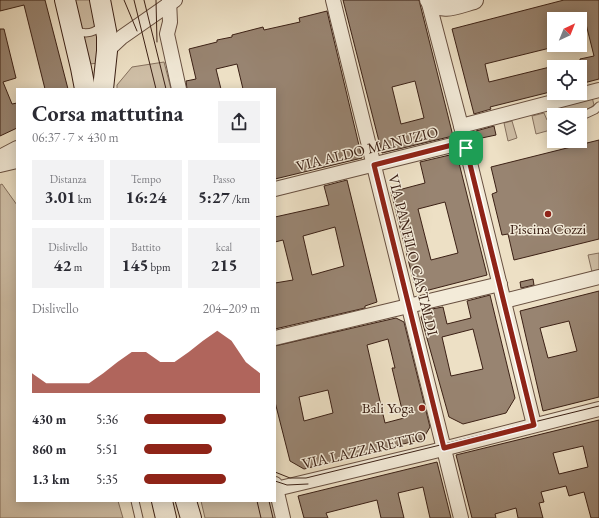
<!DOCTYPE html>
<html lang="it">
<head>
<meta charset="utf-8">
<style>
  :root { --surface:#fff; --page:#f2f2f3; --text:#2b2b33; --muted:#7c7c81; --accent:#8f2418 }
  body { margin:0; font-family:"EB Garamond",serif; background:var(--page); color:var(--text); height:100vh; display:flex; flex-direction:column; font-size:15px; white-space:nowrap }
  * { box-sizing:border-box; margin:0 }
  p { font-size:13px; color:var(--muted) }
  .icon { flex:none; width:22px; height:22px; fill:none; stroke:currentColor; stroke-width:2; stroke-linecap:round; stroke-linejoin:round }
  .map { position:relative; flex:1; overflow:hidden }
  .sheet { position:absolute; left:16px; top:88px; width:260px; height:414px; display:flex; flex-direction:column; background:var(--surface); border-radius:0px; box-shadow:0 2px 10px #0003 }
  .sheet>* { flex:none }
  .needle { width:26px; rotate:43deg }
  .fabs { position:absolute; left:547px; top:12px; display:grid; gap:8px }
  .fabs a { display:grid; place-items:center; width:40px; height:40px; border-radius:0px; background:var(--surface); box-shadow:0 2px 10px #0003; font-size:20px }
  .pin { position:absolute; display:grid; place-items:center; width:34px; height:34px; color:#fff; margin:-17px; border-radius:8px; box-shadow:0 2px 6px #0006 }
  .round { display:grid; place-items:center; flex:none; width:42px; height:42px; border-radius:0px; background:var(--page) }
  .headline { display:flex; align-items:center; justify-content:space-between; height:68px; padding:0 16px }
  h1 { font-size:22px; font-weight:700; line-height:30px }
  .figures { display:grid; grid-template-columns:repeat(3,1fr); gap:6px; height:68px; padding:4px 16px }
  .figures div { display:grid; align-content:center; border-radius:0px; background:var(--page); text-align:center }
  .figures b { font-size:17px; font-weight:700 }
  .figures small { font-size:11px; font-weight:400 }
  .figures p { font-size:11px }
  .chart { height:112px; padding:8px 16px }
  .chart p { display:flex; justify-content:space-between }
  .chart svg { width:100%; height:72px; margin-top:4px; fill:var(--accent); opacity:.7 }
  ul { padding:0 16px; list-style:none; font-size:13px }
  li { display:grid; grid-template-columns:64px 48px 1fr; align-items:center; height:30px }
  li i { height:10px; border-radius:5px; background:var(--accent) }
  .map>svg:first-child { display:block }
</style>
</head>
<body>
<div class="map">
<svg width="599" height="518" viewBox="0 0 599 518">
  <rect width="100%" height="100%" fill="#ede0c5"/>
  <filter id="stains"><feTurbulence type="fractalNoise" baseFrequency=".005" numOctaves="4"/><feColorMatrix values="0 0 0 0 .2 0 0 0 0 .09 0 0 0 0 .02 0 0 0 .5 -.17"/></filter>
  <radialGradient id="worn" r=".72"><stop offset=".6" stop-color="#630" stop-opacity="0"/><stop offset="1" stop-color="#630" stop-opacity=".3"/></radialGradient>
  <g fill="#cfbfa7" stroke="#85705e">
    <path d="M 73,0 L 94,0 L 100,63 L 89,64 Z"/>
    <path d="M 164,62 L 171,89 L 117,89 L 117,85 L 132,67 Z"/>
    <path d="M 592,97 L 594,105 C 587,111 569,116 560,113 L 560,107 Z"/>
    <path d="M 544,113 L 547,120 L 554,125 L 554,129 L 536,134 L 532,116 Z"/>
    <path d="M 512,121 L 517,138 L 508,141 L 504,123 Z"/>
    <path d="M 2,184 L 17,205 L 17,501 L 118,501 L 123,518 L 0,518 L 0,185 Z"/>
    <path d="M 599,253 L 599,270 L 592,272 L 588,255 Z"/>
    <path d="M 201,501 L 274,501 L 279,518 L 205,518 Z"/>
  </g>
  <g fill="#988471" stroke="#3b2015" fill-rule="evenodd">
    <path d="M 0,0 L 45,0 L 68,89 L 45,89 L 24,5 L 0,11 Z"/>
    <path d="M 343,0 L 419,0 L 453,136 L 382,153 ZM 415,81 L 424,118 L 401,124 L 392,87 Z"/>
    <path d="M 564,0 L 599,0 L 599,79 L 580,84 L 580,59 L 594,56 L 585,20 L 580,21 L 580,19 L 554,19 L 554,47 L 485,64 L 489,82 L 554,66 L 554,91 L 490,107 L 491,109 L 474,114 L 452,29 Z"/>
    <path d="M 327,11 L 362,158 L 275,179 L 275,89 L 243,89 L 237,64 L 216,69 L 221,89 L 187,89 L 186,81 L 196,79 L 189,49 L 217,42 L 217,40 L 232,37 L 232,35 L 263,27 L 264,30 L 300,22 L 299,18 Z"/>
    <path d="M 0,29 L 4,29 L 16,78 L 3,82 L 12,104 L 17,103 L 17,128 L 0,136 Z"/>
    <path d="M 494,126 L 496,135 L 477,139 L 476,131 Z"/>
    <path d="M 599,140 L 599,239 L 514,260 L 508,234 L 502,235 L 492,194 L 497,192 L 491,167 Z"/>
    <path d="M 454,154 L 457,155 L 487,275 L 425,291 L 414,283 L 391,192 L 425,183 L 420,162 ZM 445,202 L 458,253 L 431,260 L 418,209 Z"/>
    <path d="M 347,180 L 377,302 L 365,306 L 365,308 L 275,329 L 275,283 L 293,280 L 283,240 L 275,242 L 275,217 L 329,205 L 324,186 ZM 335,227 L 344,266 L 312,275 L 303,236 Z"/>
    <path d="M 533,279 L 534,285 L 521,288 L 520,282 Z"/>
    <path d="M 599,291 L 599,397 L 543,411 L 520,311 ZM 569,321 L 577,351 L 548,358 L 540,328 Z"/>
    <path d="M 490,295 L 515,398 L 506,413 L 463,424 L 449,417 L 421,317 L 426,310 L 443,307 L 447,324 L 471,318 L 467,301 ZM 473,329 L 483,369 L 451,376 L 442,337 Z"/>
    <path d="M 396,318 L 404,322 L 430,427 L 423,439 L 304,469 L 290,461 L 275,402 L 275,346 ZM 388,339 L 395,368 L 392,368 L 404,418 L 385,423 L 367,345 ZM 328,390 L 333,413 L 304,421 L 299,397 Z"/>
    <path d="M 599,420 L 599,518 L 591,518 L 584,492 L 569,496 L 566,486 L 541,492 L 544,502 L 539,503 L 543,518 L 518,518 L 516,508 L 495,514 L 496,518 L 472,518 L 456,455 ZM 583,446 L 588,467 L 559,474 L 553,453 Z"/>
    <path d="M 437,462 L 451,518 L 430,518 L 423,487 L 398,493 L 404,518 L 381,518 L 377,500 L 326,513 L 328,518 L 304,518 L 298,496 Z"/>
  </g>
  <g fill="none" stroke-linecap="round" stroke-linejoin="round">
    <g stroke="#685041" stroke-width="9">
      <g id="service">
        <path d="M 74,30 C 85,35 94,34 102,25"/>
        <path d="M 549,103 L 552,112 L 555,115"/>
        <path d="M 580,117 L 595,110 L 599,106"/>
        <path d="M 135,501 L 139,518"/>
      </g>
    </g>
    <g stroke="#685041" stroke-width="16">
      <g id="minor">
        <path d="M 169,0 L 170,22 L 167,34 L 179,89"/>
        <path d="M 333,0 L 461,518"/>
        <path d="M 428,0 L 461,126 L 534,425"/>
        <path d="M 107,51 L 122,37 L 175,0"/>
        <path d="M 461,126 L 599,90"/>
        <path d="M 0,157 L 17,148"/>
        <path d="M 0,165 L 17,161"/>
        <path d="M 275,189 L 452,145 L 466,148"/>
        <path d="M 504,301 L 599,277"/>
        <path d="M 275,338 L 500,284"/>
        <path d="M 275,484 L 283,518"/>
        <path d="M 276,489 L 431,452 L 599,409"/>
      </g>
    </g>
    <g stroke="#685041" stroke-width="20">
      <path id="tertiary" d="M 429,0 C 441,13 459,4 474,0"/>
    </g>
    <g stroke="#3b2015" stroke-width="22">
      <g id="secondary">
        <path d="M 65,0 L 81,68 L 85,89"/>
        <path d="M 100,0 L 107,36 L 107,51 L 103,89"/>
        <path d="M 162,501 L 166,518"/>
        <path d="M 186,501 L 191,518"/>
      </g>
    </g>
    <use href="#service" stroke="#f3ebd9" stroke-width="7"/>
    <use href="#minor" stroke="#f3ebd9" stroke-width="14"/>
    <use href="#tertiary" stroke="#f3ebd9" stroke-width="18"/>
    <use href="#secondary" stroke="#f3ebd9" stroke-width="20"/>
    <g stroke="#3b2015" stroke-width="1">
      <path d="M 124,0 L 137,31"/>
      <path d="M 134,0 L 156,89"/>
      <path d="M 144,0 L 166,89"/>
      <path d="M 156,0 L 157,42"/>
      <path d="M 275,472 L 290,478 L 306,478 L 599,406"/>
      <path d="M 275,481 L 287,485 L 308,484"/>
      <path d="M 257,501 L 261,518"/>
      <path d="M 269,501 L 273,518"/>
    </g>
  </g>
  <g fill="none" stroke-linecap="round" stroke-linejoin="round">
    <g stroke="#fff" stroke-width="8">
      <path id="route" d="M 452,145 L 466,148 L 534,425 L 444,448 L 374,165 Z"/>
    </g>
    <use href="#route" stroke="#8f2418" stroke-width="5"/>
  </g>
  <g fill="#8f2418" stroke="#f3ebd9" stroke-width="1.5">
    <circle cx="548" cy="214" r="4"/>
    <circle cx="422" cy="408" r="4"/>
  </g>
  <g text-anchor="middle" stroke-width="3" stroke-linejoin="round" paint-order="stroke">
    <g font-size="15" fill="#3b2015" stroke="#f3ebd9">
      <text transform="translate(367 149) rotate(-14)" y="5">VIA ALDO MANUZIO</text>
      <text transform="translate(413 255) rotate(76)" y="5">VIA PANFILO CASTALDI</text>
      <text transform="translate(364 450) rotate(-13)" y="5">VIA LAZZARETTO</text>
    </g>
    <g font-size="15" fill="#3b2015" stroke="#f3ebd9">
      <text x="548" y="234">Piscina Cozzi</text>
      <text x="414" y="413" text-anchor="end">Bali Yoga</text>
    </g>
  </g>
  <rect width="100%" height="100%" filter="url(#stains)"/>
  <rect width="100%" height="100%" fill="url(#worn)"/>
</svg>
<div class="fabs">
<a><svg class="needle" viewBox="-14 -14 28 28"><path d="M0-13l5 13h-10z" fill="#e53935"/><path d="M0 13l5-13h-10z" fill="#7c7c81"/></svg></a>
<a><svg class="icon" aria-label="locate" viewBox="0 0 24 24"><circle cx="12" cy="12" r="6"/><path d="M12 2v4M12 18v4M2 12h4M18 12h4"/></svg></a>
<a><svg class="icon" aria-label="layers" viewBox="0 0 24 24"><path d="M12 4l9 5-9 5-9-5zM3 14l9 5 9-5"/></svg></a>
</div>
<div class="pin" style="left:466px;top:148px;background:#1e9e55"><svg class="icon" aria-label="arrive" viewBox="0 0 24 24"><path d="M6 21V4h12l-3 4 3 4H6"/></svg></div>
<section class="sheet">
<div class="headline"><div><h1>Corsa mattutina</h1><p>06:37 · 7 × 430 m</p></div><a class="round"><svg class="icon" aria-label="share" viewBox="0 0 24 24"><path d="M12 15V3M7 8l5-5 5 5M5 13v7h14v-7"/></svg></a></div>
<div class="figures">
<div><p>Distanza</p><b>3.01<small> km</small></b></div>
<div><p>Tempo</p><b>16:24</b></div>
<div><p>Passo</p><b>5:27<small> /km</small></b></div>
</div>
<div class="figures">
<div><p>Dislivello</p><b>42<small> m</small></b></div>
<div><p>Battito</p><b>145<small> bpm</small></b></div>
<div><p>kcal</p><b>215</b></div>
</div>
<div class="chart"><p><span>Dislivello</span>204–209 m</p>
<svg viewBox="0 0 160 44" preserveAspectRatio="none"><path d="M0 44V32L10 38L20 38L30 38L40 38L50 32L60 25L70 19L80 19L90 25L100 25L110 19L120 12L130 6L140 12L150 25L160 32V44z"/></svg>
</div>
<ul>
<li><b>430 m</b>5:36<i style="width:71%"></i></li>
<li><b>860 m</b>5:51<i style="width:59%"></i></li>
<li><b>1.3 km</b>5:35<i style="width:71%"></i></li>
</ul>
</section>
</div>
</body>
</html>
